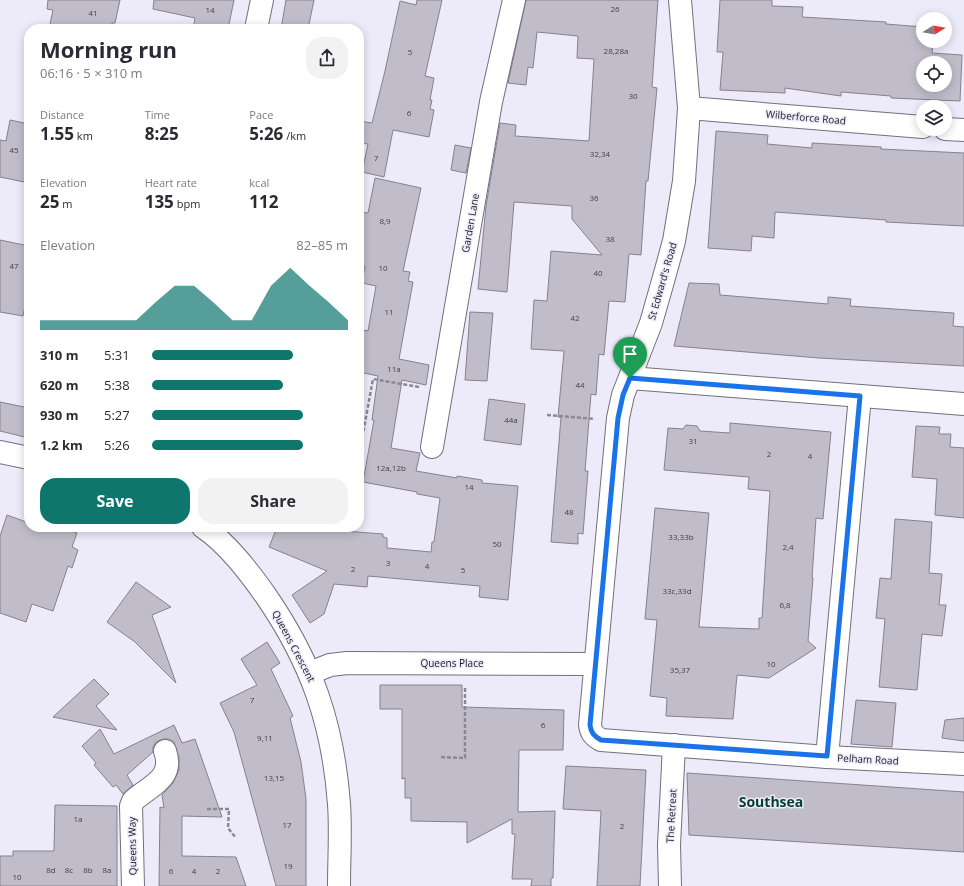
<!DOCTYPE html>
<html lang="en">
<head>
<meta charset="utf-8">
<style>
  :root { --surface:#fff; --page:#f2f2f3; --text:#2b2b33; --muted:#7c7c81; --accent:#0f766e }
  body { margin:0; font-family:"Open Sans",sans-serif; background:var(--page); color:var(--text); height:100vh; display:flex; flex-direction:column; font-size:15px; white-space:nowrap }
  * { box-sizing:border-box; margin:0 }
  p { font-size:13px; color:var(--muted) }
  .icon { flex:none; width:22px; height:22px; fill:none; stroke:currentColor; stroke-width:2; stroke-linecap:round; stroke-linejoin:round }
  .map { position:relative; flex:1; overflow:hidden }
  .drawer { position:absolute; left:24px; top:24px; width:340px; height:508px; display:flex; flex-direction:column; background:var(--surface); border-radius:16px; box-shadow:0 2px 10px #0003 }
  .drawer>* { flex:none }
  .needle { width:26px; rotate:79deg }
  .fabs { position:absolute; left:916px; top:12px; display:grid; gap:8px }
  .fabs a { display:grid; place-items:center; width:36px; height:36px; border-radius:50%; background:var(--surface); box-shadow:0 2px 10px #0003; font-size:20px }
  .pin { position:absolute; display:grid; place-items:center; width:34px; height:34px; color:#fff; margin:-41px -17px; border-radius:50% 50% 50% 0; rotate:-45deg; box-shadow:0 0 4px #0007 }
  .pin .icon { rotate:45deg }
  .round { display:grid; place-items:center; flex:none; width:42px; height:42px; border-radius:16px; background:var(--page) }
  .headline { display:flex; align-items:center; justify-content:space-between; height:68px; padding:0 16px }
  h1 { font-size:22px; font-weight:700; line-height:30px }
  .metrics { display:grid; grid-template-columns:repeat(3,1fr); gap:6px; height:68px; padding:4px 16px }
  .metrics div { display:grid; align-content:center }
  .metrics b { font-size:17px; font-weight:700 }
  .metrics small { font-size:11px; font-weight:400 }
  .metrics p { font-size:11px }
  .chart { height:112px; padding:8px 16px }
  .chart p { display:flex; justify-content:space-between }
  .chart svg { width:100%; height:72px; margin-top:4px; fill:var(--accent); opacity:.7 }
  .primary-button { display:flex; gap:8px; margin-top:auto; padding:8px 16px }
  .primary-button a { flex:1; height:46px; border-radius:16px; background:var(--accent); color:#fff; font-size:16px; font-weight:700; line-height:46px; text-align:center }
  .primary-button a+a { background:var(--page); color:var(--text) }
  ul { padding:0 16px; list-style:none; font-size:13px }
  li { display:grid; grid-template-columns:64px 48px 1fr; align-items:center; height:30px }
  li i { height:10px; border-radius:5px; background:var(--accent) }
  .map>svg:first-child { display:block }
</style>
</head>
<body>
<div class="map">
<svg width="964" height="886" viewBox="0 0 964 886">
  <rect width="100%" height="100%" fill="#edeaf9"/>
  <g fill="#c1bcc9" stroke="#86818e" fill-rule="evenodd">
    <path d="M 48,0 L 120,0 L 115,23 L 112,23 L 111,29 L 49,29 L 53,10 L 47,9 Z"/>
    <path d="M 154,0 L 234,0 L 228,29 L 193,29 L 195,18 L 153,9 Z"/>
    <path d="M 286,0 L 314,0 L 308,29 L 281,29 Z"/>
    <path d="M 417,0 L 442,0 L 425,76 L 434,78 L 430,100 L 432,100 L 430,109 L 434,110 L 429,137 L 393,130 L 384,177 L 362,172 L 368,144 L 359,143 L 359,121 L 372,123 L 385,71 L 400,1 L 416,5 Z"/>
    <path d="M 526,0 L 658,0 L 652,87 L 657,88 L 648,181 L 646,181 L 641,255 L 629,254 L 625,302 L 609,301 L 604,355 L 599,354 L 596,395 L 591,394 L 585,471 L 588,471 L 583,534 L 578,533 L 578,544 L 551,542 L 561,417 L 558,417 L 564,351 L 531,349 L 534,300 L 547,301 L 551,251 L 602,255 L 572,219 L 572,206 L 514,202 L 507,292 L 478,289 L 486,206 L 500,123 L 516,125 L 515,136 L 589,141 L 594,59 L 577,58 L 578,36 L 537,32 L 533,68 L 528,67 L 526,85 L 508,83 Z"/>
    <path d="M 720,0 L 772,0 L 772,6 L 803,7 L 802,17 L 886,22 L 886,24 L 923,27 L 923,41 L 933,41 L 932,53 L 962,55 L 960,101 L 891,98 L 891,96 L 841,92 L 841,96 L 785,88 L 785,93 L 720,90 L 723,52 L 717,52 ZM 923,63 L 945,63 L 945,85 L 923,85 Z"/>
    <path d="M 10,120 L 29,124 L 29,183 L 0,177 L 0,140 L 6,141 Z"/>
    <path d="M 716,131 L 768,135 L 767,144 L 812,148 L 812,143 L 881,147 L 881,149 L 964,153 L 964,226 L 886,222 L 886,220 L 775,212 L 774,238 L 752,236 L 751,251 L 708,248 Z"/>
    <path d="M 455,145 L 471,148 L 466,173 L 451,170 Z"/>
    <path d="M 375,178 L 421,188 L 403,271 L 410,272 L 408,281 L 413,282 L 399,359 L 429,365 L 426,385 L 402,380 L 391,448 L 420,453 L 416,471 L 457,478 L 457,476 L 482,480 L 482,483 L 518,486 L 508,600 L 479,597 L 480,586 L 368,576 L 367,587 L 334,584 L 324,614 L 310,623 L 292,595 L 327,571 L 269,547 L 277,527 L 319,527 L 318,529 L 383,534 L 383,537 L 387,538 L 387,548 L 431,552 L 432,542 L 434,542 L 440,498 L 417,494 L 417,492 L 363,482 L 374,420 L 372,420 L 378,376 L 359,372 L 359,329 L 368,331 L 376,286 L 362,283 L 365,266 L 359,265 L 359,212 L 368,213 Z"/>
    <path d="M 0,240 L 29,246 L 29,286 L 23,316 L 0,312 Z"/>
    <path d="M 689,283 L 719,284 L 720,295 L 828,304 L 828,297 L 851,299 L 850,306 L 954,313 L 953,326 L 964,327 L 964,366 L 819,358 L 674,346 Z"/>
    <path d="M 470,312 L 493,313 L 487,381 L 465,380 Z"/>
    <path d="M 489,399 L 525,404 L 521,445 L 484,440 Z"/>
    <path d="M 0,402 L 29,408 L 29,438 L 0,431 Z"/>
    <path d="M 730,423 L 831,432 L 823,519 L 816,518 L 812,578 L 813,578 L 808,641 L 816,648 L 769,678 L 737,675 L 733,719 L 666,716 L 667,698 L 650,696 L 657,620 L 645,619 L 655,508 L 709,513 L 699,627 L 759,629 L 759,618 L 762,618 L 770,491 L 748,489 L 749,477 L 664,470 L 668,428 L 683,429 L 686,425 L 697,426 L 700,431 L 730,433 Z"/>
    <path d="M 916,426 L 940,427 L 939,434 L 951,434 L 950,447 L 964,448 L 964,518 L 935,515 L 937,479 L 912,477 Z"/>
    <path d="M 7,515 L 29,523 L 29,527 L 61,527 L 77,533 L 72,547 L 78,550 L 72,568 L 68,566 L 53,611 L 32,604 L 26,622 L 0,613 L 0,536 Z"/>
    <path d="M 895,519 L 932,522 L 929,573 L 942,574 L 939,605 L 946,605 L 942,636 L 922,634 L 917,690 L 879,687 L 885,619 L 876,618 L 880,578 L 891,579 Z"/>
    <path d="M 136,582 L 171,607 L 152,615 L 176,683 L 135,642 L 107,622 Z"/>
    <path d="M 267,642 L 280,663 L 271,669 L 293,716 L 290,718 L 301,762 L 306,799 L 306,886 L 276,886 L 234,732 L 220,703 L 257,685 L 241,659 Z"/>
    <path d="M 94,679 L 109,694 L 96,706 L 117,730 L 53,717 Z"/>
    <path d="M 380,685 L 462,685 L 462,707 L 564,710 L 563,750 L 519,750 L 518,812 L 555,811 L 553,878 L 551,878 L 551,886 L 531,886 L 532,879 L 512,879 L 515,834 L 512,834 L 512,819 L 467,843 L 467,822 L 411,821 L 411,798 L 405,798 L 405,778 L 402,779 L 402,709 L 380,709 Z"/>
    <path d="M 856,700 L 896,703 L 892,747 L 851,744 Z"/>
    <path d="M 964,718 L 964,741 L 942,738 L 945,720 Z"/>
    <path d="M 174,725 L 182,743 L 195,739 L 222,817 L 182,816 L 182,856 L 236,857 L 246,886 L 159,886 L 160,807 L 164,808 L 162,795 L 173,783 L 179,770 L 179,758 L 174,742 L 169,739 L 163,739 L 156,742 L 153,747 L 153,752 L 127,775 L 133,785 L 123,794 L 116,785 L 113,787 L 94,765 L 96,763 L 82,746 L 100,729 L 114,754 Z"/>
    <path d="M 566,766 L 646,770 L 640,886 L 597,886 L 601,811 L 563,809 Z"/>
    <path d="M 687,773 L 964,792 L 964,852 L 689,835 Z"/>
    <path d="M 55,805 L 117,806 L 117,886 L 0,886 L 0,856 L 13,856 L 13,851 L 54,851 Z"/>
  </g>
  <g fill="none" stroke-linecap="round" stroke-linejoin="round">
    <g stroke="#72707c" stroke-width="24">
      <g id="minor">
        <path d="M 680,0 L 689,108 L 684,181 L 674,241 L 663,281 L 651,323 L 623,395 L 618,418 L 590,725 C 591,733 594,736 601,740 L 827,757 L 964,764"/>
        <path d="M 256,29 L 262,0"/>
        <path d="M 689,108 L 923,127"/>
        <path d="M 945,129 L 964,130"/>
        <path d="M 630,378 L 964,404"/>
        <path d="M 432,447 L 491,102 L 514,0"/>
        <path d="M 0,452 L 29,458"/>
        <path d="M 203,527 C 228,544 249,572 266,596 C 312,663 333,724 339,804 C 341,831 339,859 339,886"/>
        <path d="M 310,673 L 330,665 L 347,663 L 595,664"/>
        <path d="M 827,757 L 860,396"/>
        <path d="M 133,886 L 131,806 L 133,801 C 149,786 175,779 165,751"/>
        <path d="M 670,886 L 669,845 L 674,745"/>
      </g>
    </g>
    <g stroke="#8a8892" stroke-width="2.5" stroke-dasharray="4 2" stroke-linecap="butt">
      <path d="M 547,415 L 595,419"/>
      <path d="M 359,455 L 373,379 L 419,387"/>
      <path d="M 441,757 L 465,758 L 465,688"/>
      <path d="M 207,809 L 229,809 L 228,828 L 236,838"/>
    </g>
    <use href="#minor" stroke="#fff" stroke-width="22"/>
  </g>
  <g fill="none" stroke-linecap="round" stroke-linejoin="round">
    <g stroke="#fff" stroke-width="8">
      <path id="route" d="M 630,378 L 860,396 L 827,756 L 601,740 C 594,736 591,733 590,725 L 618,418 L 623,395 Z"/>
    </g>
    <use href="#route" stroke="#1a73e8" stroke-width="5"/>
  </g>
  <g text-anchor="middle" stroke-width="3" stroke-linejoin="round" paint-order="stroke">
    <g font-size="8" fill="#44424a">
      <text x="615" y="12">26</text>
      <text x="210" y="13">14</text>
      <text x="93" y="16">41</text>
      <text x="616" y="54">28,28a</text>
      <text x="410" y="55">5</text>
      <text x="633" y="99">30</text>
      <text x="409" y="116">6</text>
      <text x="14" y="153">45</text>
      <text x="600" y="157">32,34</text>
      <text x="376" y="161">7</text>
      <text x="594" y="201">36</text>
      <text x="385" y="224">8,9</text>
      <text x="610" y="242">38</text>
      <text x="14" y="269">47</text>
      <text x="383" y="271">10</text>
      <text x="598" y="276">40</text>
      <text x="389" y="315">11</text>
      <text x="575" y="321">42</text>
      <text x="394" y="372">11a</text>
      <text x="580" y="388">44</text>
      <text x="511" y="423">44a</text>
      <text x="693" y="444">31</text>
      <text x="769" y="457">2</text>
      <text x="810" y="459">4</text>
      <text x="391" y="471">12a,12b</text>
      <text x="469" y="490">14</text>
      <text x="569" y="515">48</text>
      <text x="681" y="540">33,33b</text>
      <text x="497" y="547">50</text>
      <text x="788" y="550">2,4</text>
      <text x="388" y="566">3</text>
      <text x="427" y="569">4</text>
      <text x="353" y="572">2</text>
      <text x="463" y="573">5</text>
      <text x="677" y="594">33c,33d</text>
      <text x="785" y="608">6,8</text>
      <text x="771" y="667">10</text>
      <text x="680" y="673">35,37</text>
      <text x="252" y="703">7</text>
      <text x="543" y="728">6</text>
      <text x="265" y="741">9,11</text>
      <text x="274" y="781">13,15</text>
      <text x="78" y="822">1a</text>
      <text x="287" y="828">17</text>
      <text x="622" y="829">2</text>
      <text x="288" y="869">19</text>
      <text x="51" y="873">8d</text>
      <text x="69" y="873">8c</text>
      <text x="88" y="873">8b</text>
      <text x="107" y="873">8a</text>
      <text x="171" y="874">6</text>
      <text x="194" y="874">4</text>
      <text x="218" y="874">2</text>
      <text x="17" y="880">10</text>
    </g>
    <g font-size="10" fill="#1b1a1f" stroke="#edeaf9">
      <text transform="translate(806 117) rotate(5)" y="4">Wilberforce Road</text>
      <text transform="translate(470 223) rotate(-80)" y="4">Garden Lane</text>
      <text transform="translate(662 281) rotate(-74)" y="4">St Edward's Road</text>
      <text transform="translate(294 646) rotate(62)" y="4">Queens Crescent</text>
      <text x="452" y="667">Queens Place</text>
      <text transform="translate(868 759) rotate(3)" y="4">Pelham Road</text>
      <text transform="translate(671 816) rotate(-87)" y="4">The Retreat</text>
      <text transform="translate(132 846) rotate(-91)" y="4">Queens Way</text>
    </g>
    <g font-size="14" font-weight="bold" fill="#033d31" stroke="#edeaf9">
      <text x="771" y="807">Southsea</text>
    </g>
  </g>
</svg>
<div class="fabs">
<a><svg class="needle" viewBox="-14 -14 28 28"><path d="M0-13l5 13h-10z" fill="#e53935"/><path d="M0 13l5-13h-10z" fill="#7c7c81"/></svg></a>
<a><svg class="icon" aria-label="locate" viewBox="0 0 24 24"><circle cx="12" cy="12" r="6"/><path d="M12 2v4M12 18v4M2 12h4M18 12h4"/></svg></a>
<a><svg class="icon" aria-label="layers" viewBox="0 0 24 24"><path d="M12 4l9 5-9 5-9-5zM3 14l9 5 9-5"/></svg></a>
</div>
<div class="pin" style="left:630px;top:378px;background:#1e9e55"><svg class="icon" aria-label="arrive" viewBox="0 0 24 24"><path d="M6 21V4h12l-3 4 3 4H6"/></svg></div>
<section class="drawer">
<div class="headline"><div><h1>Morning run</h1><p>06:16 · 5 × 310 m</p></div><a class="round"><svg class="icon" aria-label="share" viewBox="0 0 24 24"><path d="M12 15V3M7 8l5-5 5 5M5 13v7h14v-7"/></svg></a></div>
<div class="metrics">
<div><p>Distance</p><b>1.55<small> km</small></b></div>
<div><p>Time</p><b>8:25</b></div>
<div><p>Pace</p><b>5:26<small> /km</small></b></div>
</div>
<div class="metrics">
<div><p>Elevation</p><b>25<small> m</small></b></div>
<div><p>Heart rate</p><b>135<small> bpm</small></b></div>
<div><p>kcal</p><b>112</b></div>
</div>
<div class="chart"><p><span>Elevation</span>82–85 m</p>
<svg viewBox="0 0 160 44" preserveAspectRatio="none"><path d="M0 44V38L10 38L20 38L30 38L40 38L50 38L60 27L70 17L80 17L90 27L100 38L110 38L120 17L130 6L140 17L150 27L160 38V44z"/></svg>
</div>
<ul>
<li><b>310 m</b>5:31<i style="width:72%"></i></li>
<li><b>620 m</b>5:38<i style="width:67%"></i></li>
<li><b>930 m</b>5:27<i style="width:77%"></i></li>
<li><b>1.2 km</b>5:26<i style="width:77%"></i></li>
</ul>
<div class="primary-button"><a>Save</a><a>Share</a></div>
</section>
</div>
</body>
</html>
